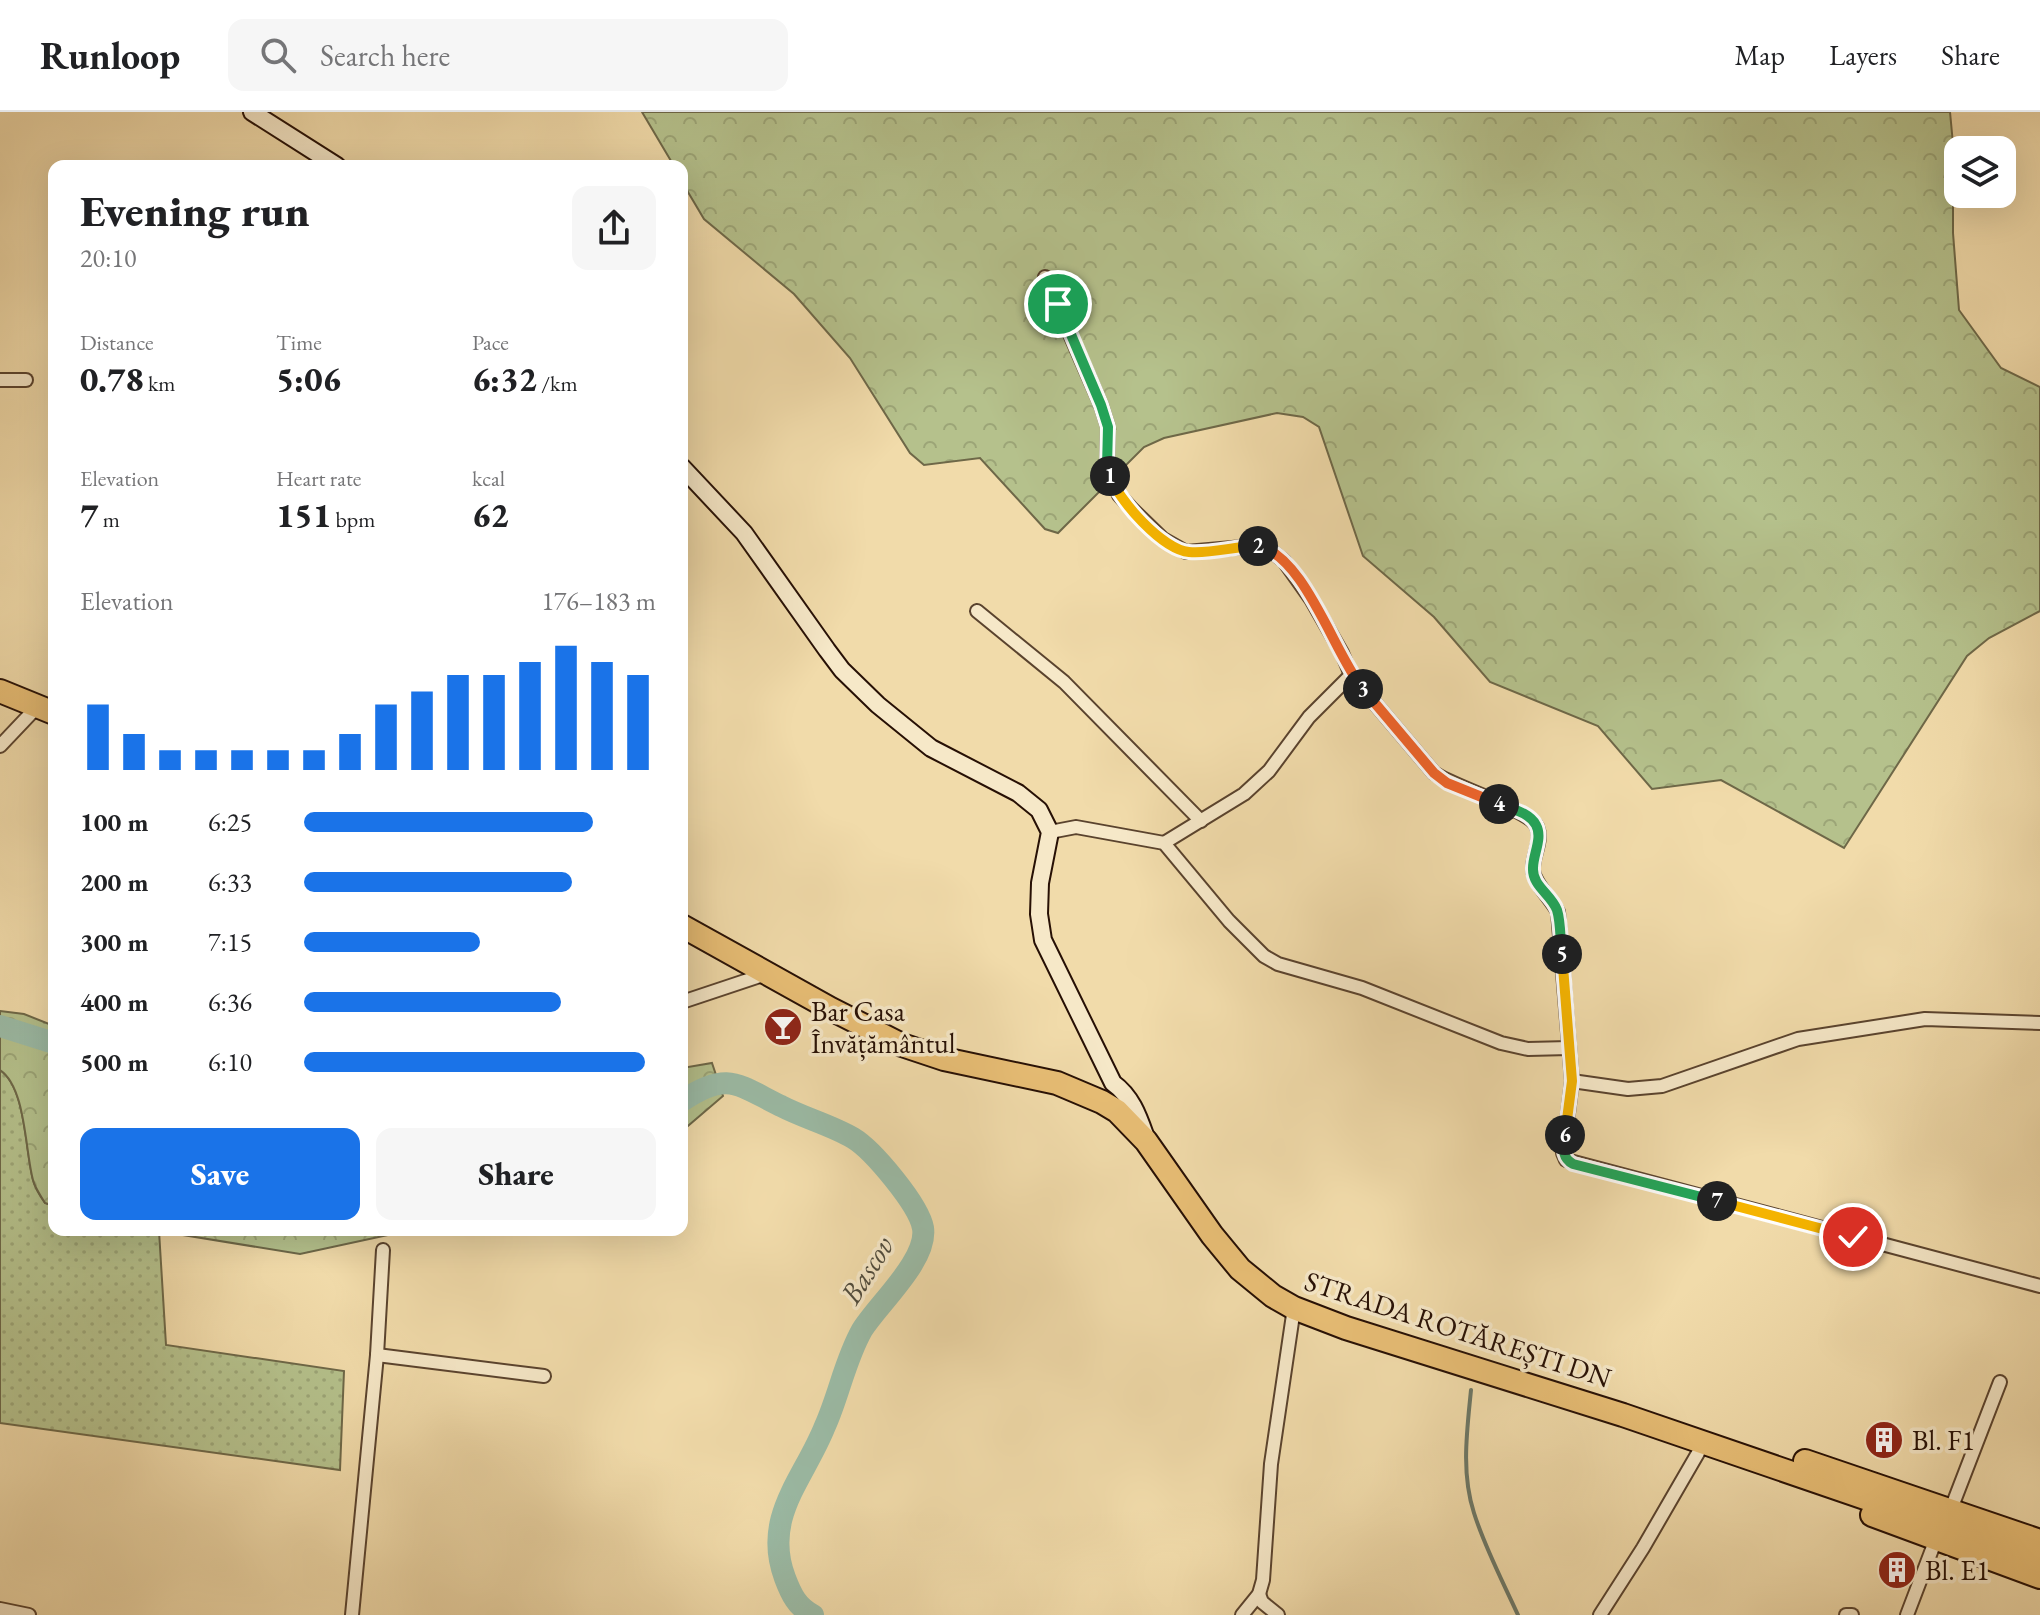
<!DOCTYPE html>
<html lang="en">
<head>
<meta charset="utf-8">
<style>
  :root { --surface:#fff; --page:#f6f6f6; --text:#202124; --muted:#757577; --line:#e0e0e0; --accent:#1a73e8 }
  body { margin:0; font-family:"EB Garamond",serif; background:var(--page); color:var(--text); height:100vh; display:flex; flex-direction:column; font-size:30px; white-space:nowrap }
  * { box-sizing:border-box; margin:0 }
  p { font-size:26px; color:var(--muted) }
  .icon { flex:none; width:44px; height:44px; fill:none; stroke:currentColor; stroke-width:2; stroke-linecap:round; stroke-linejoin:round }
  .map { position:relative; flex:1; overflow:hidden }
  .drawer { position:absolute; left:48px; top:48px; width:640px; height:1076px; display:flex; flex-direction:column; background:var(--surface); border-radius:16px; box-shadow:0 8px 32px #0002 }
  .drawer>* { flex:none }
  .buttons { position:absolute; left:1944px; top:24px; display:grid; gap:16px }
  .buttons a { display:grid; place-items:center; width:72px; height:72px; border-radius:16px; background:var(--surface); box-shadow:0 8px 32px #0002; font-size:40px }
  .pin { position:absolute; display:grid; place-items:center; width:68px; height:68px; color:#fff; margin:-34px; border:4px solid #fff; border-radius:50%; box-shadow:0 2px 8px #0007 }
  .km { position:absolute; width:40px; height:40px; margin:-20px; border-radius:50%; background:#222; color:#fff; font-size:22px; line-height:40px; text-align:center }
  .round { display:grid; place-items:center; flex:none; width:84px; height:84px; border-radius:16px; background:var(--page) }
  .headline { display:flex; align-items:center; justify-content:space-between; height:136px; padding:0 32px }
  h1 { font-size:44px; font-weight:800; line-height:60px }
  .figures { display:grid; grid-template-columns:repeat(3,1fr); gap:12px; height:136px; padding:8px 32px }
  .figures div { display:grid; align-content:center }
  .figures b { font-size:34px; font-weight:800 }
  .figures small { font-size:22px; font-weight:400 }
  .figures p { font-size:22px }
  .chart { height:224px; padding:16px 32px }
  .chart p { display:flex; justify-content:space-between }
  .chart svg { width:100%; height:144px; margin-top:8px; stroke:var(--accent); stroke-width:6 }
  .action { display:flex; gap:16px; margin-top:auto; padding:16px 32px }
  .action a { flex:1; height:92px; border-radius:16px; background:var(--accent); color:#fff; font-size:32px; font-weight:800; line-height:92px; text-align:center }
  .action a+a { background:var(--page); color:var(--text) }
  ul { padding:0 32px; list-style:none; font-size:26px }
  li { display:grid; grid-template-columns:128px 96px 1fr; align-items:center; height:60px }
  li i { height:20px; border-radius:10px; background:var(--accent) }
  header { display:flex; align-items:center; gap:48px; box-sizing:border-box; height:112px; padding:0 40px; background:var(--surface); border-bottom:2px solid var(--line) }
  header strong { font-size:38px }
  nav { display:flex; gap:44px; margin-inline-start:auto; font-size:28px }
  .search { width:560px; height:72px; background:var(--page); display:flex; align-items:center; gap:20px; box-sizing:border-box; padding:0 28px; border-radius:16px; color:var(--muted); font-size:30px }
  .map>svg:first-child { display:block }
</style>
</head>
<body>
<header>
<strong>Runloop</strong>
<div class="search"><svg class="icon" aria-label="search" viewBox="0 0 24 24"><circle cx="10" cy="10" r="6"/><path d="M15 15l6 6"/></svg>Search here</div>
<nav><a>Map</a><a>Layers</a><a>Share</a></nav>
</header>
<div class="map">
<svg width="2040" height="1503" viewBox="0 0 2040 1503">
  <defs>
    <pattern id="grass-dots" width="8" height="8" patternUnits="userSpaceOnUse" patternTransform="scale(2)"><rect width="8" height="8" fill="#b5c18c"/><path d="M2 2h.1M6 6h.1" fill="none" stroke="#9ca577" stroke-width="1.8" stroke-linecap="round"/></pattern>
    <pattern id="forest-crowns" width="20" height="18" patternUnits="userSpaceOnUse" patternTransform="scale(2)"><rect width="20" height="18" fill="#b5c18c"/><path d="M2 6a3 3 0 1 1 6 0M12 15a3 3 0 1 1 6 0" fill="none" stroke="#9ca577"/></pattern>
  </defs>
  <rect width="100%" height="100%" fill="#f1dbaa"/>
  <filter id="stains"><feTurbulence type="fractalNoise" baseFrequency=".0025" numOctaves="4"/><feColorMatrix values="0 0 0 0 .2 0 0 0 0 .09 0 0 0 0 .02 0 0 0 .5 -.17"/></filter>
  <radialGradient id="worn" r=".72"><stop offset=".6" stop-color="#630" stop-opacity="0"/><stop offset="1" stop-color="#630" stop-opacity=".3"/></radialGradient>
  <path fill="url(#grass-dots)" stroke="#6e6848" stroke-width="2" d="M 0,958 C 26,975 25,1039 33,1068 C 35,1076 40,1084 45,1091 L 54,1094 L 54,1118 L 159,1119 L 166,1233 L 344,1259 L 340,1358 L 0,1311 Z"/>
  <g fill="url(#forest-crowns)" stroke="#6e6848" stroke-width="2">
    <path d="M 642,0 L 1950,0 L 1953,32 L 1953,121 L 1959,198 L 2001,256 L 2040,275 L 2040,499 L 1989,526 L 1967,544 L 1844,736 L 1721,668 L 1652,677 L 1598,614 L 1490,570 L 1434,505 L 1363,444 L 1319,315 L 1303,305 L 1277,301 L 1164,326 L 1144,335 L 1058,421 L 1045,417 L 980,346 L 924,353 L 910,341 L 850,246 L 794,182 L 704,107 L 682,70 L 682,54 L 674,54 Z"/>
    <path d="M 0,899 L 24,902 L 54,914 L 54,1094 L 45,1091 C 41,1084 35,1076 33,1068 C 25,1039 26,975 0,958 Z"/>
    <path d="M 712,951 L 723,984 L 682,1019 L 682,956 Z"/>
    <path d="M 152,1118 L 411,1118 L 300,1142 Z"/>
  </g>
  <g fill="none" stroke-linecap="round" stroke-linejoin="round">
    <path stroke="#6d7766" stroke-width="4" d="M 1471,1278 C 1467,1319 1461,1361 1474,1401 C 1485,1436 1503,1470 1518,1503"/>
    <g stroke="#9bbba6" stroke-width="22">
      <path d="M 0,914 L 54,931"/>
      <path d="M 682,989 C 728,958 738,973 781,994 C 804,1006 831,1013 853,1026 C 873,1038 919,1093 923,1116 C 928,1148 878,1192 862,1218 C 845,1248 839,1283 825,1314 C 804,1367 762,1405 785,1466 C 791,1482 797,1495 813,1503"/>
    </g>
    <g stroke="#5a432e" stroke-width="16">
      <g id="street">
        <path d="M 1045,165 L 1101,293 L 1108,315 L 1107,355 L 1119,383 L 1131,396 L 1163,427 L 1186,440 L 1255,434 L 1269,437 L 1284,449 L 1311,487 L 1342,541 L 1351,563 L 1434,661 C 1454,675 1531,698 1537,715 C 1543,729 1532,744 1533,758 C 1534,771 1551,787 1558,800 L 1572,969 L 1563,1041 L 1566,1048 L 2040,1174"/>
        <path d="M 0,268 L 26,268"/>
        <path d="M 977,499 L 1064,570 L 1201,709"/>
        <path d="M 0,634 L 37,595"/>
        <path d="M 1050,720 L 1076,715 L 1164,731 L 1229,809 L 1264,844 L 1278,852 L 1362,876 L 1501,931 L 1528,937 L 1569,936"/>
        <path d="M 1164,731 L 1244,682 L 1269,659 L 1309,605 L 1351,563"/>
        <path d="M 682,890 L 766,862"/>
        <path d="M 1572,969 L 1628,977 L 1662,974 L 1798,927 L 1925,907 L 2040,911"/>
        <path d="M 377,1243 L 544,1264"/>
        <path d="M 1951,1397 L 2000,1270"/>
        <path d="M 1259,1482 L 1262,1490 L 1278,1503"/>
        <path d="M 0,1497 L 29,1503"/>
        <path d="M 352,1503 L 377,1243 L 383,1138"/>
        <path d="M 1242,1503 L 1259,1482 L 1263,1468 L 1271,1352 L 1294,1196"/>
        <path d="M 1600,1503 L 1643,1436 L 1698,1341"/>
        <path d="M 1846,1503 L 1852,1503"/>
        <path d="M 1907,1503 L 1936,1427"/>
      </g>
    </g>
    <g stroke="#271005" stroke-width="20">
      <g id="secondary">
        <path d="M 252,0 L 337,54"/>
        <path d="M 682,355 L 744,421 L 827,538 L 842,558 L 878,593 L 931,636 L 1018,681 L 1039,698 L 1050,720 L 1040,771 L 1039,802 L 1043,828 L 1113,971 C 1131,984 1138,1003 1145,1023"/>
      </g>
    </g>
    <g stroke="#271005" stroke-width="26">
      <g id="highway">
        <path d="M 0,579 L 54,601"/>
        <path d="M 682,814 L 831,897 L 902,933 L 944,947 L 1057,971 L 1102,990 L 1117,999 L 1146,1029 L 1212,1123 L 1240,1157 L 1273,1184 L 1294,1196 L 1346,1216 L 1623,1303 L 2040,1446"/>
        <path d="M 1805,1349 L 2040,1429"/>
        <path d="M 1872,1403 L 2040,1465"/>
      </g>
    </g>
    <use href="#street" stroke="#f6e8c8" stroke-width="12"/>
    <use href="#secondary" stroke="#f6e8c8" stroke-width="16"/>
    <use href="#highway" stroke="#e8be75" stroke-width="22"/>
  </g>
  <g fill="none" stroke-linecap="round" stroke-linejoin="round">
    <g stroke="#fff" stroke-width="16">
      <path id="split-1" d="M 1058,192 L 1101,293 L 1108,315 L 1107,355 L 1110,364"/>
    </g>
    <g stroke="#fff" stroke-width="16">
      <path id="split-2" d="M 1110,364 C 1118,388 1163,438 1189,440 C 1212,442 1235,434 1258,434"/>
    </g>
    <g stroke="#fff" stroke-width="16">
      <path id="split-3" d="M 1258,434 C 1304,443 1335,543 1363,577"/>
    </g>
    <g stroke="#fff" stroke-width="16">
      <path id="split-4" d="M 1363,577 L 1434,661 L 1447,671 L 1499,692"/>
    </g>
    <g stroke="#fff" stroke-width="16">
      <path id="split-5" d="M 1499,692 C 1511,697 1529,700 1536,713 C 1543,726 1533,742 1533,756 C 1532,774 1551,782 1557,798 C 1561,811 1560,828 1562,842"/>
    </g>
    <g stroke="#fff" stroke-width="16">
      <path id="split-6" d="M 1562,842 L 1572,969 L 1565,1023"/>
    </g>
    <g stroke="#fff" stroke-width="16">
      <path id="split-7" d="M 1565,1023 C 1564,1036 1561,1045 1573,1052 L 1717,1089"/>
    </g>
    <g stroke="#fff" stroke-width="16">
      <path id="split-8" d="M 1717,1089 L 1853,1125"/>
    </g>
    <use href="#split-1" stroke="#22a559" stroke-width="10"/>
    <use href="#split-2" stroke="#f5b400" stroke-width="10"/>
    <use href="#split-3" stroke="#f0652b" stroke-width="10"/>
    <use href="#split-4" stroke="#f0652b" stroke-width="10"/>
    <use href="#split-5" stroke="#22a559" stroke-width="10"/>
    <use href="#split-6" stroke="#f5b400" stroke-width="10"/>
    <use href="#split-7" stroke="#22a559" stroke-width="10"/>
    <use href="#split-8" stroke="#f5b400" stroke-width="10"/>
  </g>
  <defs>
    <g id="bar-disc" transform="scale(2)"><circle r="9.5" fill="#8f2418" stroke="#f6e8c8"/><path d="M-6-5H6L.8 .8V4.5H3.5V6h-7V4.5H-.8V.8Z" fill="#fff"/></g>
    <g id="building-disc" transform="scale(2)"><circle r="9.5" fill="#8f2418" stroke="#f6e8c8"/><path d="M-4-6H4V6H1V3H-1V6H-4ZM-2.5-4.3h1.7v1.8h-1.7ZM.8-4.3h1.7v1.8H.8ZM-2.5-1h1.7V.8h-1.7ZM.8-1h1.7V.8H.8Z" fill="#fff"/></g>
  </defs>
  <g fill-rule="evenodd">
    <use href="#bar-disc" x="783" y="915"/>
    <use href="#building-disc" x="1884" y="1328"/>
    <use href="#building-disc" x="1897" y="1458"/>
  </g>
  <g text-anchor="middle" stroke-width="7" stroke-linejoin="round" paint-order="stroke">
    <g font-size="28" fill="#271005" stroke="#f6e8c8" text-anchor="start">
      <text x="811" y="909">Bar Casa<tspan x="811" dy="32">Învățământul</tspan></text>
      <text x="1912" y="1338">Bl. F1</text>
      <text x="1925" y="1468">Bl. E1</text>
    </g>
    <g font-size="28" fill="#271005" stroke="#f6e8c8">
      <text transform="translate(1458 1217) rotate(18)" y="10">STRADA ROTĂREȘTI DN</text>
    </g>
    <g font-size="30" font-style="italic" fill="#504c3d" stroke="#f6e8c8">
      <text transform="translate(867 1158) rotate(-58)" y="10">Bascov</text>
    </g>
  </g>
  <rect width="100%" height="100%" filter="url(#stains)"/>
  <rect width="100%" height="100%" fill="url(#worn)"/>
</svg>
<div class="buttons">
<a><svg class="icon" aria-label="layers" viewBox="0 0 24 24"><path d="M12 4l9 5-9 5-9-5zM3 14l9 5 9-5"/></svg></a>
</div>
<div class="pin" style="left:1058px;top:192px;background:#1e9e55"><svg class="icon" aria-label="arrive" viewBox="0 0 24 24"><path d="M6 21V4h12l-3 4 3 4H6"/></svg></div>
<div class="pin" style="left:1853px;top:1125px;background:#d93025"><svg class="icon" aria-label="check" viewBox="0 0 24 24"><path d="M5 12l5 5 9-10"/></svg></div>
<b class="km" style="left:1110px;top:364px">1</b>
<b class="km" style="left:1258px;top:434px">2</b>
<b class="km" style="left:1363px;top:577px">3</b>
<b class="km" style="left:1499px;top:692px">4</b>
<b class="km" style="left:1562px;top:842px">5</b>
<b class="km" style="left:1565px;top:1023px">6</b>
<b class="km" style="left:1717px;top:1089px">7</b>
<section class="drawer">
<div class="headline"><div><h1>Evening run</h1><p>20:10</p></div><a class="round"><svg class="icon" aria-label="share" viewBox="0 0 24 24"><path d="M12 15V3M7 8l5-5 5 5M5 13v7h14v-7"/></svg></a></div>
<div class="figures">
<div><p>Distance</p><b>0.78<small> km</small></b></div>
<div><p>Time</p><b>5:06</b></div>
<div><p>Pace</p><b>6:32<small> /km</small></b></div>
</div>
<div class="figures">
<div><p>Elevation</p><b>7<small> m</small></b></div>
<div><p>Heart rate</p><b>151<small> bpm</small></b></div>
<div><p>kcal</p><b>62</b></div>
</div>
<div class="chart"><p><span>Elevation</span>176–183 m</p>
<svg viewBox="0 0 160 44" preserveAspectRatio="none"><path d="M5 44V24M15 44V33M25 44V38M35 44V38M45 44V38M55 44V38M65 44V38M75 44V33M85 44V24M95 44V20M105 44V15M115 44V15M125 44V11M135 44V6M145 44V11M155 44V15"/></svg>
</div>
<ul>
<li><b>100 m</b>6:25<i style="width:82%"></i></li>
<li><b>200 m</b>6:33<i style="width:76%"></i></li>
<li><b>300 m</b>7:15<i style="width:50%"></i></li>
<li><b>400 m</b>6:36<i style="width:73%"></i></li>
<li><b>500 m</b>6:10<i style="width:97%"></i></li>
</ul>
<div class="action"><a>Save</a><a>Share</a></div>
</section>
</div>
</body>
</html>
